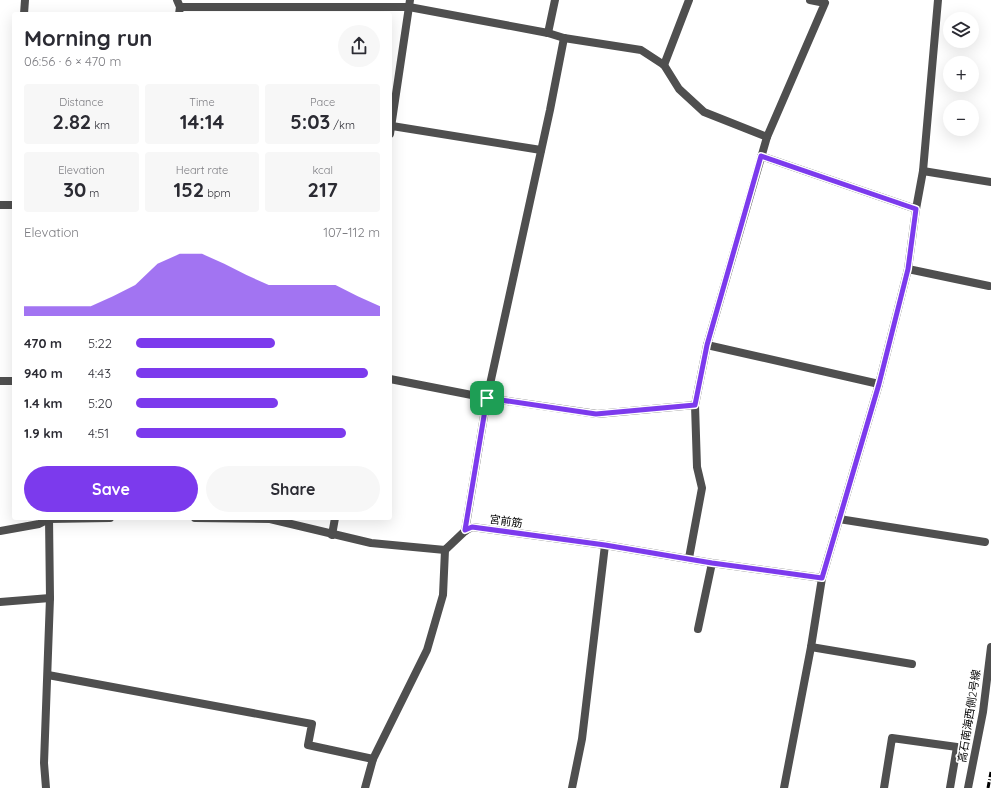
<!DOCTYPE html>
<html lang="en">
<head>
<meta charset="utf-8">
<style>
  :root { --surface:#fff; --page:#f7f7f7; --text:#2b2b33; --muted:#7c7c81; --accent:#7c3aed }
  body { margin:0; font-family:Quicksand,"Noto Sans JP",sans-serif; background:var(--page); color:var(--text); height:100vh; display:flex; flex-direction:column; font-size:15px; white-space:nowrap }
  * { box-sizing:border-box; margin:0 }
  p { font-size:13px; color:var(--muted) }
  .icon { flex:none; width:22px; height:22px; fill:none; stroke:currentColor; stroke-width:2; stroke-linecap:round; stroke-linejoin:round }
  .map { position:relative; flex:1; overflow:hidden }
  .details { position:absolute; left:12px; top:12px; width:380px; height:508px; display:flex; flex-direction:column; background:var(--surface); border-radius:4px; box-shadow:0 4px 16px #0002 }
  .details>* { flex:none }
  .tools { position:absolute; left:943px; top:12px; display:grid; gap:8px }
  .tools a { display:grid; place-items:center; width:36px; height:36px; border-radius:50%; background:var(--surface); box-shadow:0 4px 16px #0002; font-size:20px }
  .pin { position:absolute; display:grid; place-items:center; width:34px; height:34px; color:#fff; margin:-17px; border-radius:8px; box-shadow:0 2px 6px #0006 }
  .round { display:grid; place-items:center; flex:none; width:42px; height:42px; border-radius:21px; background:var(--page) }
  .overview { display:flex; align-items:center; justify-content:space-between; height:68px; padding:0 12px }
  h1 { font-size:22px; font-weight:700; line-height:30px }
  .stats { display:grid; grid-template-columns:repeat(3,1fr); gap:6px; height:68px; padding:4px 12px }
  .stats div { display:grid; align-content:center; border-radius:4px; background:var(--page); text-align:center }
  .stats b { font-size:20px; font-weight:700 }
  .stats small { font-size:11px; font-weight:400 }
  .stats p { font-size:11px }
  .chart { height:112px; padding:8px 12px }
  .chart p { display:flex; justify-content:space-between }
  .chart svg { width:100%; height:72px; margin-top:4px; fill:var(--accent); opacity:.7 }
  .action { display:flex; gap:8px; margin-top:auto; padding:8px 12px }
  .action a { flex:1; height:46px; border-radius:24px; background:var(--accent); color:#fff; font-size:16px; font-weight:700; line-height:46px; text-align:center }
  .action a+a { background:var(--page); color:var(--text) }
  ul { padding:0 12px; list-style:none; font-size:13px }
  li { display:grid; grid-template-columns:64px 48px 1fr; align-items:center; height:30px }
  li i { height:10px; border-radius:5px; background:var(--accent) }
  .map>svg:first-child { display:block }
</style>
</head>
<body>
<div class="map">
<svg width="991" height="788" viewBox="0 0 991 788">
  <rect width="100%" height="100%" fill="#fff"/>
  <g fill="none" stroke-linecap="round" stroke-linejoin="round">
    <g stroke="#4f4f4f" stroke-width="8">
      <path d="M 177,0 L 180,7 L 179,14"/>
      <path d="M 180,7 L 409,7 L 548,33 L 564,38 L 641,50 L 664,65 L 679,89 L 704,112 L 767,137"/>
      <path d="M 24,14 L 25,0"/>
      <path d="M 548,33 L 555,0"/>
      <path d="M 664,65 L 689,0"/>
      <path d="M 392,126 L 541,150"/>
      <path d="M 390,134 L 410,0"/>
      <path d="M 761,156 L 916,209"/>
      <path d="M 923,171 L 991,182"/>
      <path d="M 0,205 L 14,205"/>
      <path d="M 908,269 L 989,286"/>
      <path d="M 707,345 L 879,384"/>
      <path d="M 390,379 L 487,398 L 597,414 L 695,405"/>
      <path d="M 0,381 L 14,381"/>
      <path d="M 195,518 L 270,519 L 371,543 L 445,550 L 465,531 L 472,527 L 605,545 L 712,563 L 822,578"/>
      <path d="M 839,519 L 985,542"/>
      <path d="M 0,531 L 39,524 L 49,519 L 110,518"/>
      <path d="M 465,531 L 487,398 L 550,110 L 564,38"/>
      <path d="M 332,535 L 335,518"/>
      <path d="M 689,558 L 702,488 L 697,467 L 695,405 L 707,345 L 767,137 L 825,3 L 810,0"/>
      <path d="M 0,602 L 50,598"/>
      <path d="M 698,629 L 712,563"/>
      <path d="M 811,647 L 912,664"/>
      <path d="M 48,675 L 312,724 L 308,745 L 373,759"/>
      <path d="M 46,788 L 44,763 L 50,598 L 49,518"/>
      <path d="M 365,788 L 373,759 L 427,650 L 443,595 L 445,550"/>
      <path d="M 572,788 L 582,739 L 605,545"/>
      <path d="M 784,788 L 811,647 L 822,578 L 879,384 L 908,269 L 916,209 L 923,171 L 938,0"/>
      <path d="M 884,788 L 892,738 L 957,747 L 950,788"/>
      <path d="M 968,788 L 983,712 L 991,647"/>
    </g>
    <path stroke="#000" stroke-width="3" stroke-dasharray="6 2 1 2" stroke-linecap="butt" d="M 988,788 L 991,772"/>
  </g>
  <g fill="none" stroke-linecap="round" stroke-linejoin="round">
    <g stroke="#fff" stroke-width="8">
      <path id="route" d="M 761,156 L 916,209 L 908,269 L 879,384 L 822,578 L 712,563 L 605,545 L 472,527 L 465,530 L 487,398 L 596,414 L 695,405 L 707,345 Z"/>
    </g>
    <use href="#route" stroke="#7c3aed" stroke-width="5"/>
  </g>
  <g text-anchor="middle" stroke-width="3.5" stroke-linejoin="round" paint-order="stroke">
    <g font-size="11" fill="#000" stroke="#fff">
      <text transform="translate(506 521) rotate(8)" y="4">宮前筋</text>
      <text transform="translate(969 716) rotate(-81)" y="4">高石南海西側2号線</text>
    </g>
  </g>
</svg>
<div class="tools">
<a><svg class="icon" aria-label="layers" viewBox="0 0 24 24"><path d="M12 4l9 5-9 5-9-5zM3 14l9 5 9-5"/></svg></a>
<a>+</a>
<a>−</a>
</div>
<div class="pin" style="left:487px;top:398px;background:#1e9e55"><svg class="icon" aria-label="arrive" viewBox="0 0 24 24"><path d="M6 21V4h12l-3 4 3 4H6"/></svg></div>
<section class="details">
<div class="overview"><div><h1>Morning run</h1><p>06:56 · 6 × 470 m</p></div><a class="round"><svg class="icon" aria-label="share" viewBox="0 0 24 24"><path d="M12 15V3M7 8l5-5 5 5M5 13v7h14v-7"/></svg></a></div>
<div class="stats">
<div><p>Distance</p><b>2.82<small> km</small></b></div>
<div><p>Time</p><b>14:14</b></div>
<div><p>Pace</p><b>5:03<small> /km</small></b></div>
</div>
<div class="stats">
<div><p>Elevation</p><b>30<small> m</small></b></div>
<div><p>Heart rate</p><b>152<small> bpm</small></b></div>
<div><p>kcal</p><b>217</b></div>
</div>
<div class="chart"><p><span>Elevation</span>107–112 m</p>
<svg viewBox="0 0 160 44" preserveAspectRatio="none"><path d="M0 44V38L10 38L20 38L30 38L40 32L50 25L60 12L70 6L80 6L90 12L100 19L110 25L120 25L130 25L140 25L150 32L160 38V44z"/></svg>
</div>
<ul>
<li><b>470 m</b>5:22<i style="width:57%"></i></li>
<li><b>940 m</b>4:43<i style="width:95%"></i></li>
<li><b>1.4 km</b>5:20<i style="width:58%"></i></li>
<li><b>1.9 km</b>4:51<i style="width:86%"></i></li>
</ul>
<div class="action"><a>Save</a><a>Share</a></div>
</section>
</div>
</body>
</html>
